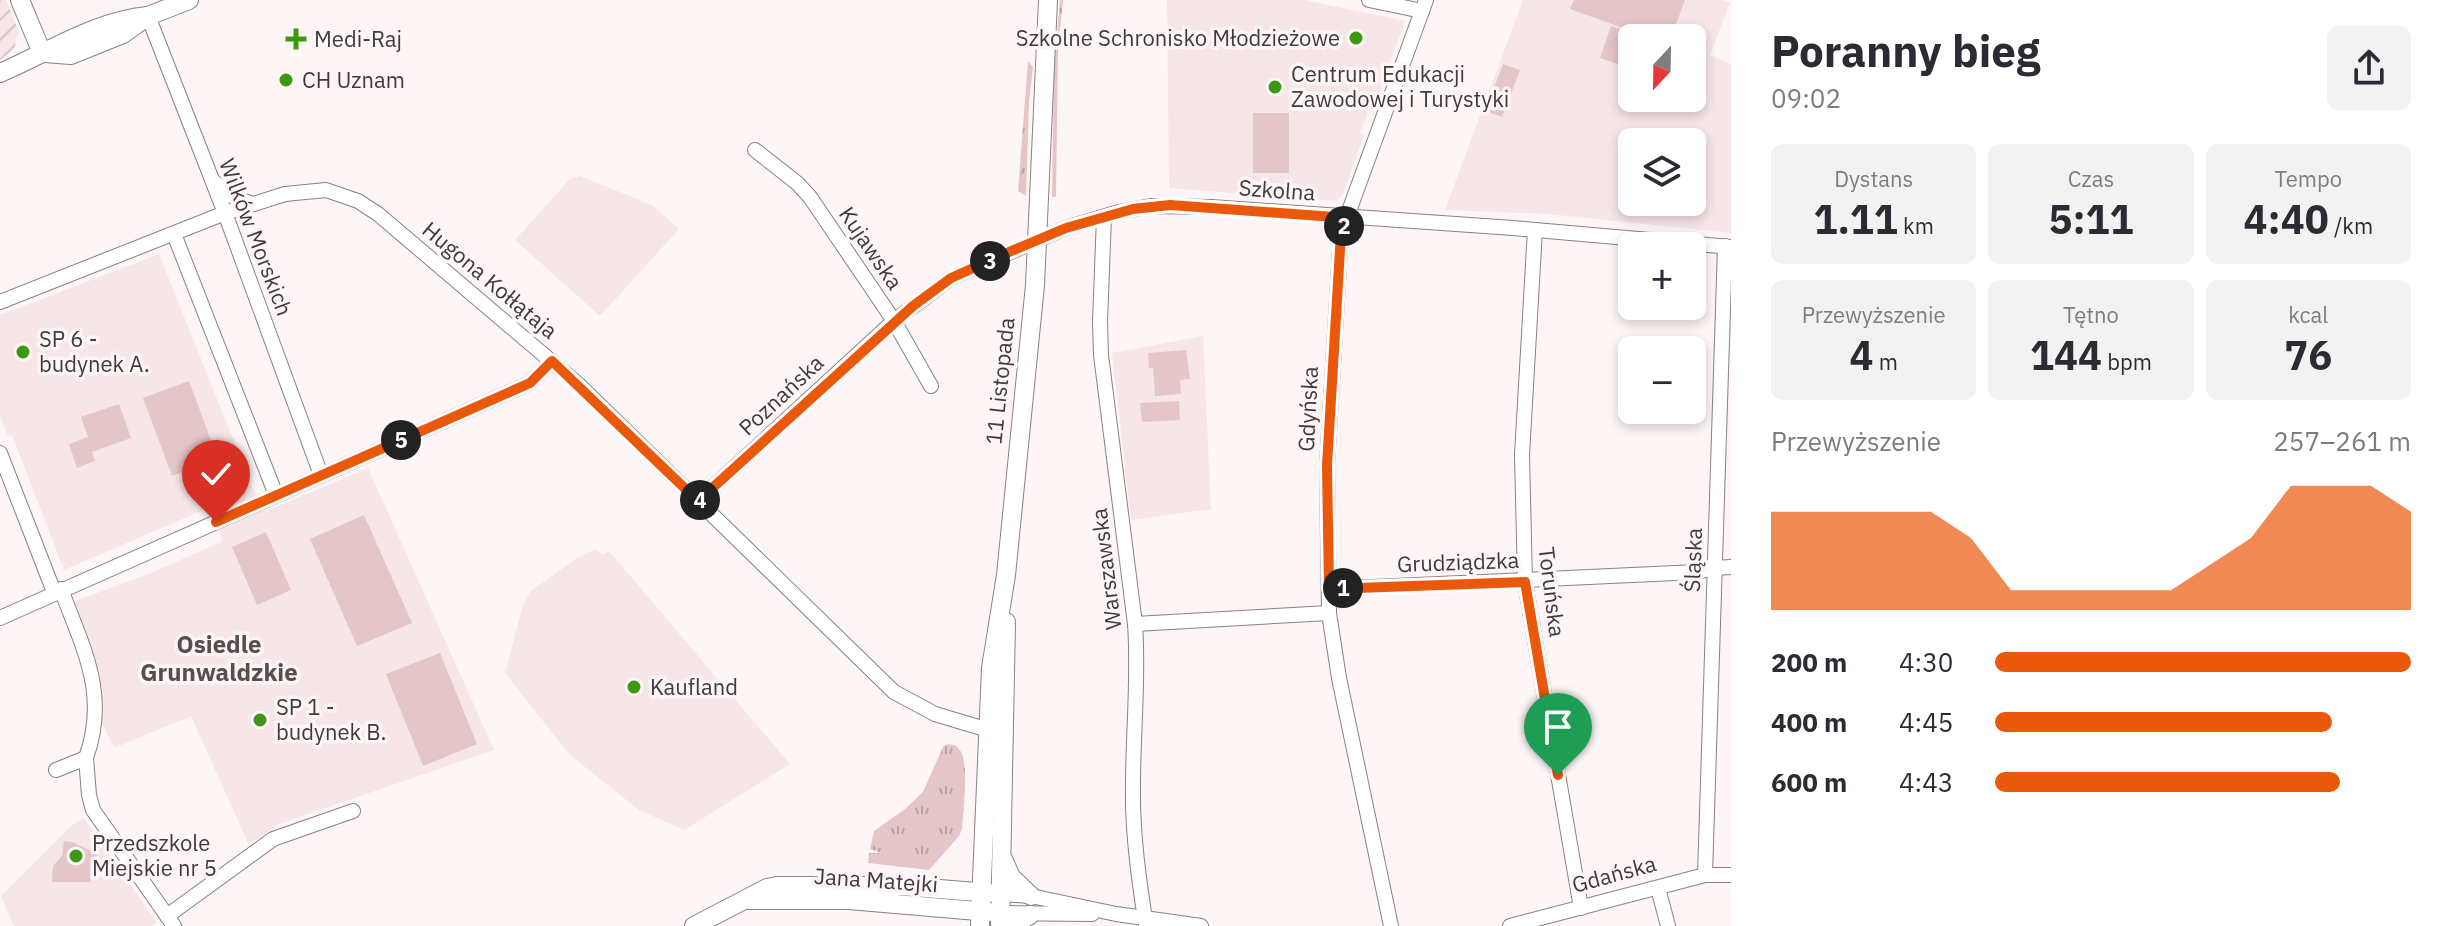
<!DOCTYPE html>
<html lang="pl">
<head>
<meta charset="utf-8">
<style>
  :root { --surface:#fff; --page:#f2f2f3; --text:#2b2b33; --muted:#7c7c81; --accent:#ea580c }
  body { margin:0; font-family:"IBM Plex Sans",sans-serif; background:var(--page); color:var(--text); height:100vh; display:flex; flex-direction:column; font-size:30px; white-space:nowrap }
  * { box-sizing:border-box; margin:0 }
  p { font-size:26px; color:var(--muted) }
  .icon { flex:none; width:44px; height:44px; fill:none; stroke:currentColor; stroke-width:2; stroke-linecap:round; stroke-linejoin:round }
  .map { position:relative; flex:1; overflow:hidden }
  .details { display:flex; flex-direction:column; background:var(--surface); width:720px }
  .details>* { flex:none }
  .needle { width:52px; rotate:202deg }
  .buttons { position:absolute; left:1618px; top:24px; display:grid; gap:16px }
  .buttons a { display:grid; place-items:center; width:88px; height:88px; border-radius:12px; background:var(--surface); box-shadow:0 4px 12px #0003; font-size:40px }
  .pin { position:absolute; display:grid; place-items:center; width:68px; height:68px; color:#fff; margin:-82px -34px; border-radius:50% 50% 50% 0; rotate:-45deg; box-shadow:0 0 8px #0007 }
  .pin .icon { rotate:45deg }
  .km { position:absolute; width:40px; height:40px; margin:-20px; border-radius:50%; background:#222; color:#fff; font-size:22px; line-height:40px; text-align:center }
  .round { display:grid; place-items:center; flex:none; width:84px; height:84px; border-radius:12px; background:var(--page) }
  .overview { display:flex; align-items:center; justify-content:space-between; height:136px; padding:0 40px }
  h1 { font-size:44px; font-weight:700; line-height:60px }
  .stats { display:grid; grid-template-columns:repeat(3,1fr); gap:12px; height:136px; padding:8px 40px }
  .stats div { display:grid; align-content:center; border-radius:12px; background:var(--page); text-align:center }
  .stats b { font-size:40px; font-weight:700 }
  .stats small { font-size:22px; font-weight:400 }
  .stats p { font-size:22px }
  .chart { height:224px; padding:16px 40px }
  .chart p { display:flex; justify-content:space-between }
  .chart svg { width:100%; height:144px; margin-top:8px; fill:var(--accent); opacity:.7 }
  ul { padding:0 40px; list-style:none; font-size:26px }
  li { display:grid; grid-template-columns:128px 96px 1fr; align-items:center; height:60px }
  li i { height:20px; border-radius:10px; background:var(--accent) }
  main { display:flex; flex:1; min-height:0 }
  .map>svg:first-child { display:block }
</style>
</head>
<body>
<main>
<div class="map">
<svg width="1731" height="926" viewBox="0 0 1731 926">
  <defs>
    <pattern id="industrial-furrows" width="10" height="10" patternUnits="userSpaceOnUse" patternTransform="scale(2)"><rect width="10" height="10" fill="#f7e6e8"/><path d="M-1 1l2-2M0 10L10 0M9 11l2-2" fill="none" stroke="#d5c6c8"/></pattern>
    <pattern id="grass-tufts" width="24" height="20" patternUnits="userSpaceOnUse" patternTransform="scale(2)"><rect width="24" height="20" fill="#e4c5c8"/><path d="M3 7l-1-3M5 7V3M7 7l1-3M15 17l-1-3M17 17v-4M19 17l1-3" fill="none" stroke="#baa1a4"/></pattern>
  </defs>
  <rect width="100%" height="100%" fill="#fef5f6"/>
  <g fill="#f7e6e8" fill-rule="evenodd">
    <path d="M 1167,0 L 1304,0 L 1405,21 L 1373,110 L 1369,109 L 1360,133 L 1364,135 L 1343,194 L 1337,201 L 1169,188 Z"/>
    <path d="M 1523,0 L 1723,0 L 1730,3 L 1710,55 L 1731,64 L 1731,233 L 1548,214 L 1445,210 ZM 1632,38 L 1692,38 L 1692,98 L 1632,98 ZM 1632,142 L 1692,142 L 1692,202 L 1632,202 Z"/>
    <path d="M 580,176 L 652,205 L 679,229 L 600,316 L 515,240 L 570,179 Z"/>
    <path d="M 159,254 L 253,489 L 266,511 L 368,468 L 494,750 L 279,824 L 249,845 L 191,716 L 114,748 L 93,705 L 70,603 L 151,573 L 221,542 L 220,532 L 206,509 L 64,570 L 12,435 L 8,436 L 0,416 L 0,315 Z"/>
    <path d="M 1203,336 L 1211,509 L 1131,520 L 1112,353 Z"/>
    <path d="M 596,549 L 602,555 L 609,551 L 790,764 L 684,830 L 639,810 L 569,754 L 505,673 L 523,605 L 531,591 L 577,558 Z"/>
    <path d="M 84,818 L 157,923 L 152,926 L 14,926 L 1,896 L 72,825 Z"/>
  </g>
  <path fill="url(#industrial-furrows)" d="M 0,0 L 6,0 L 19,32 L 14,49 L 0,60 Z"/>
  <g fill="url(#grass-tufts)">
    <path d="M 1060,0 L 1063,0 L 1058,50 L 1056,197 L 1052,197 L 1054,70 Z"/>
    <path d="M 1028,61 L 1033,67 L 1029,102 L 1026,196 L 1018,191 Z"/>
    <path d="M 947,744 C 954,745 955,744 959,749 C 970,761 963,812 962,829 L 959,836 L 929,870 L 868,863 L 869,853 L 881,853 L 870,849 L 874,831 L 905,809 L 923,792 L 943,747 Z"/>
  </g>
  <g fill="#e4c5c8">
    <path d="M 1574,0 L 1685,0 L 1671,38 L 1651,38 L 1570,9 Z"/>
    <path d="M 1611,26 L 1643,38 L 1632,38 L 1632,69 L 1600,58 Z"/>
    <path d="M 1503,64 L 1520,70 L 1502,117 L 1485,111 Z"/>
    <rect x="1253" y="113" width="36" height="60"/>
    <path d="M 1186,350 L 1190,379 L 1180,380 L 1181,394 L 1155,396 L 1153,368 L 1149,368 L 1148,353 Z"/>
    <path d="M 189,381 L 218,459 L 172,476 L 143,398 Z"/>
    <path d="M 1179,401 L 1180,420 L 1142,422 L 1140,403 Z"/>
    <path d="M 119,404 L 131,438 L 92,452 L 95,461 L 77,468 L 69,444 L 88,437 L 81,417 Z"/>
    <path d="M 364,515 L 412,623 L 357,646 L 310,539 Z"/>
    <path d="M 266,532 L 291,590 L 257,605 L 232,547 Z"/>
    <path d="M 440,653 L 477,744 L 423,766 L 386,674 Z"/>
    <path d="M 64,841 L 75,843 L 97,854 L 98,862 L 90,872 L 90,882 L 52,882 L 53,866 L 62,856 Z"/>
  </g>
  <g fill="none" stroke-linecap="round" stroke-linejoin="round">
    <g stroke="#898182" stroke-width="16">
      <g id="minor">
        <path d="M 1369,0 L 1422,11"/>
        <path d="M 148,16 L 225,213 L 321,475"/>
        <path d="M 755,150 L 797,183 L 810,197 L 894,321 L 931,386"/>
        <path d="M 214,182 L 231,196 L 253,204"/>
        <path d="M 1104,217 L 1100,322 L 1101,355 L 1135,624 C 1139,678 1133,731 1133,785 C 1132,832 1139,880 1146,926"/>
        <path d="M 1535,230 L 1522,455 L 1525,582 L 1581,908"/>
        <path d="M 174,234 L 276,495"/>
        <path d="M 0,302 L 225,213 L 285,194 L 326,190 L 358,201 L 378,214 L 578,384 L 894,692 L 935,714 L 995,732"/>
        <path d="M 0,453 L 54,592"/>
        <path d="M 698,501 L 894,321 L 951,278 L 1066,228 L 1119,212 L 1151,206 L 1211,207 L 1513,228 L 1731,247"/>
        <path d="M 61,589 C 83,649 109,693 86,758"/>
        <path d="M 1329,589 L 1697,572 L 1714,568 L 1731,567"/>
        <path d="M 0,618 L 530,383 L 552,361"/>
        <path d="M 1135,624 L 1329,613"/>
        <path d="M 56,770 L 86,758 L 89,795 L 93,810 L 174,926"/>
        <path d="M 1705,875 L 1725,246"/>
        <path d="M 1658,888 L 1668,926"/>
        <path d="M 1001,894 L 1031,896 L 1116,914 L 1201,926"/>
        <path d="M 1000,913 L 1092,914"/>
        <path d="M 167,916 L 273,839 L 353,811"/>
        <path d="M 1391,926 L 1339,678 L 1329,613 L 1327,465 L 1341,233 L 1426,0"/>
        <path d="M 1510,926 L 1705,875 L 1731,875"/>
      </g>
    </g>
    <g stroke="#898182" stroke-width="20">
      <g id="tertiary">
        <path d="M 20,0 L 42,53"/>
        <path d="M 45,53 L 71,55 L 123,34 L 148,16 L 189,0"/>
        <path d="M 0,73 C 49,52 95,21 148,16"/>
        <path d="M 1004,861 L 1011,877 L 1031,896"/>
        <path d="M 749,900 L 849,900 L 989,912"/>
        <path d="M 694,926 L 767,888 L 777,886 L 902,886 L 989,893"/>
        <path d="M 980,926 L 991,668 L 1006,575 L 1035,285 L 1048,0"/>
        <path d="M 1000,926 L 1006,622"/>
        <path d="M 1011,926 L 1030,915"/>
      </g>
    </g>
    <use href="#minor" stroke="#fff" stroke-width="14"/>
    <use href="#tertiary" stroke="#fff" stroke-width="18"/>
  </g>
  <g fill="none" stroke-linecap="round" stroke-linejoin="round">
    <g stroke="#fff" stroke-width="16">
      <path id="route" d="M 216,522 L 530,383 L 552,361 L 698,501 L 913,306 L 951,278 L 1009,252 L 1066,228 L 1133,209 L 1170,205 L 1348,218 L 1341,233 L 1327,465 L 1329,589 L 1525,582 L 1558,775"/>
    </g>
    <use href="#route" stroke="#ea580c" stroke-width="10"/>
  </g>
  <g fill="#3c9712" stroke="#fef5f6" stroke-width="3">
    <circle cx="1356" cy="38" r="8"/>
    <path d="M292 27h8v8h8v8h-8v8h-8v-8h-8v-8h8z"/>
    <circle cx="286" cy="80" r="8"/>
    <circle cx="1275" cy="87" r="8"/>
    <circle cx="23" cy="352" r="8"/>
    <circle cx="634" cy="687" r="8"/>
    <circle cx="260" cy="720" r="8"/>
    <circle cx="76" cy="856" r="8"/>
  </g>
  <g text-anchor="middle" stroke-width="7" stroke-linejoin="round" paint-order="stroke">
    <g font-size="22" fill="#3f3b3c" stroke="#fef5f6" text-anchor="start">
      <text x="1340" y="46" text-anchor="end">Szkolne Schronisko Młodzieżowe</text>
      <text x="314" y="47">Medi-Raj</text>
      <text x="1291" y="82">Centrum Edukacji<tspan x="1291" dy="25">Zawodowej i Turystyki</tspan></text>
      <text x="302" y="88">CH Uznam</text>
      <text x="39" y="347">SP 6 -<tspan x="39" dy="25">budynek A.</tspan></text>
      <text x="650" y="695">Kaufland</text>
      <text x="276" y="715">SP 1 -<tspan x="276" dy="25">budynek B.</tspan></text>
      <text x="92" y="851">Przedszkole<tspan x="92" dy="25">Miejskie nr 5</tspan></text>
    </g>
    <g font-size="22" fill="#3f3b3c" stroke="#fef5f6">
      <text transform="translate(1277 190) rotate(4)" y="8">Szkolna</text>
      <text transform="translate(256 237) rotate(69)" y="8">Wilków Morskich</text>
      <text transform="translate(871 248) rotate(56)" y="8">Kujawska</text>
      <text transform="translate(490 280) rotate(40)" y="8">Hugona Kołłątaja</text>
      <text transform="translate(1000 381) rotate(-84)" y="8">11 Listopada</text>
      <text transform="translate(781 395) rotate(-43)" y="8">Poznańska</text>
      <text transform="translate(1308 409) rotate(-87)" y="8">Gdyńska</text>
      <text transform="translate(1693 560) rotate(-88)" y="8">Śląska</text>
      <text transform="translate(1458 562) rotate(-2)" y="8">Grudziądzka</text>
      <text transform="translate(1106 569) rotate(-97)" y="8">Warszawska</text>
      <text transform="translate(1552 592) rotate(83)" y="8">Toruńska</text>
      <text transform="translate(1614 874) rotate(-15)" y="8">Gdańska</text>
      <text transform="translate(876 880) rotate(4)" y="8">Jana Matejki</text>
    </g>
    <g font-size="24" font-weight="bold" fill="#564f50" stroke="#fef5f6">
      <text x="219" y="653">Osiedle<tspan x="219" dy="28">Grunwaldzkie</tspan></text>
    </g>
  </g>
</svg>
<div class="buttons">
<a><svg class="needle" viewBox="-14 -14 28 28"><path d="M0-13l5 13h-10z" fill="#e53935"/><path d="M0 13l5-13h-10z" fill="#7c7c81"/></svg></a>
<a><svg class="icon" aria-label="layers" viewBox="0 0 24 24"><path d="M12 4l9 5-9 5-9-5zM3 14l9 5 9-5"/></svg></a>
<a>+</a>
<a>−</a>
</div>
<div class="pin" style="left:1558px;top:775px;background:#1e9e55"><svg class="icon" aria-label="arrive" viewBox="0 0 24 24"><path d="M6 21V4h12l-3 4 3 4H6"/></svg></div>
<div class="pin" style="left:216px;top:522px;background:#d93025"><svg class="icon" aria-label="check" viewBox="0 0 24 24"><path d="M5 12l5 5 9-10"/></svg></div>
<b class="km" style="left:1343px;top:588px">1</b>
<b class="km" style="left:1344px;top:226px">2</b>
<b class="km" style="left:990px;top:261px">3</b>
<b class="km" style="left:700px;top:500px">4</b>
<b class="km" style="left:401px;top:440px">5</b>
</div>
<section class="details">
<div class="overview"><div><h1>Poranny bieg</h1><p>09:02</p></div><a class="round"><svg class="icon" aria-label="share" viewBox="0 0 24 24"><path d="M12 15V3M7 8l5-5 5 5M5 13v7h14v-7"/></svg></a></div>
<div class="stats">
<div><p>Dystans</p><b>1.11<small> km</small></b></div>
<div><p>Czas</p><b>5:11</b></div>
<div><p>Tempo</p><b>4:40<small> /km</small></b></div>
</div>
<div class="stats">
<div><p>Przewyższenie</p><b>4<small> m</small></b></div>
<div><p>Tętno</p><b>144<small> bpm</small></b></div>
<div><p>kcal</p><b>76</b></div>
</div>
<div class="chart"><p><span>Przewyższenie</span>257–261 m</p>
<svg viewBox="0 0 160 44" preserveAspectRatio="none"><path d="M0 44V14L10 14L20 14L30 14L40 14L50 22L60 38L70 38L80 38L90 38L100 38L110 30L120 22L130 6L140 6L150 6L160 14V44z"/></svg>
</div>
<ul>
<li><b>200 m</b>4:30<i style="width:100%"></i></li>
<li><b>400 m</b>4:45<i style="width:81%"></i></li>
<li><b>600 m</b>4:43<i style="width:83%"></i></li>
</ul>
</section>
</main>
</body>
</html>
